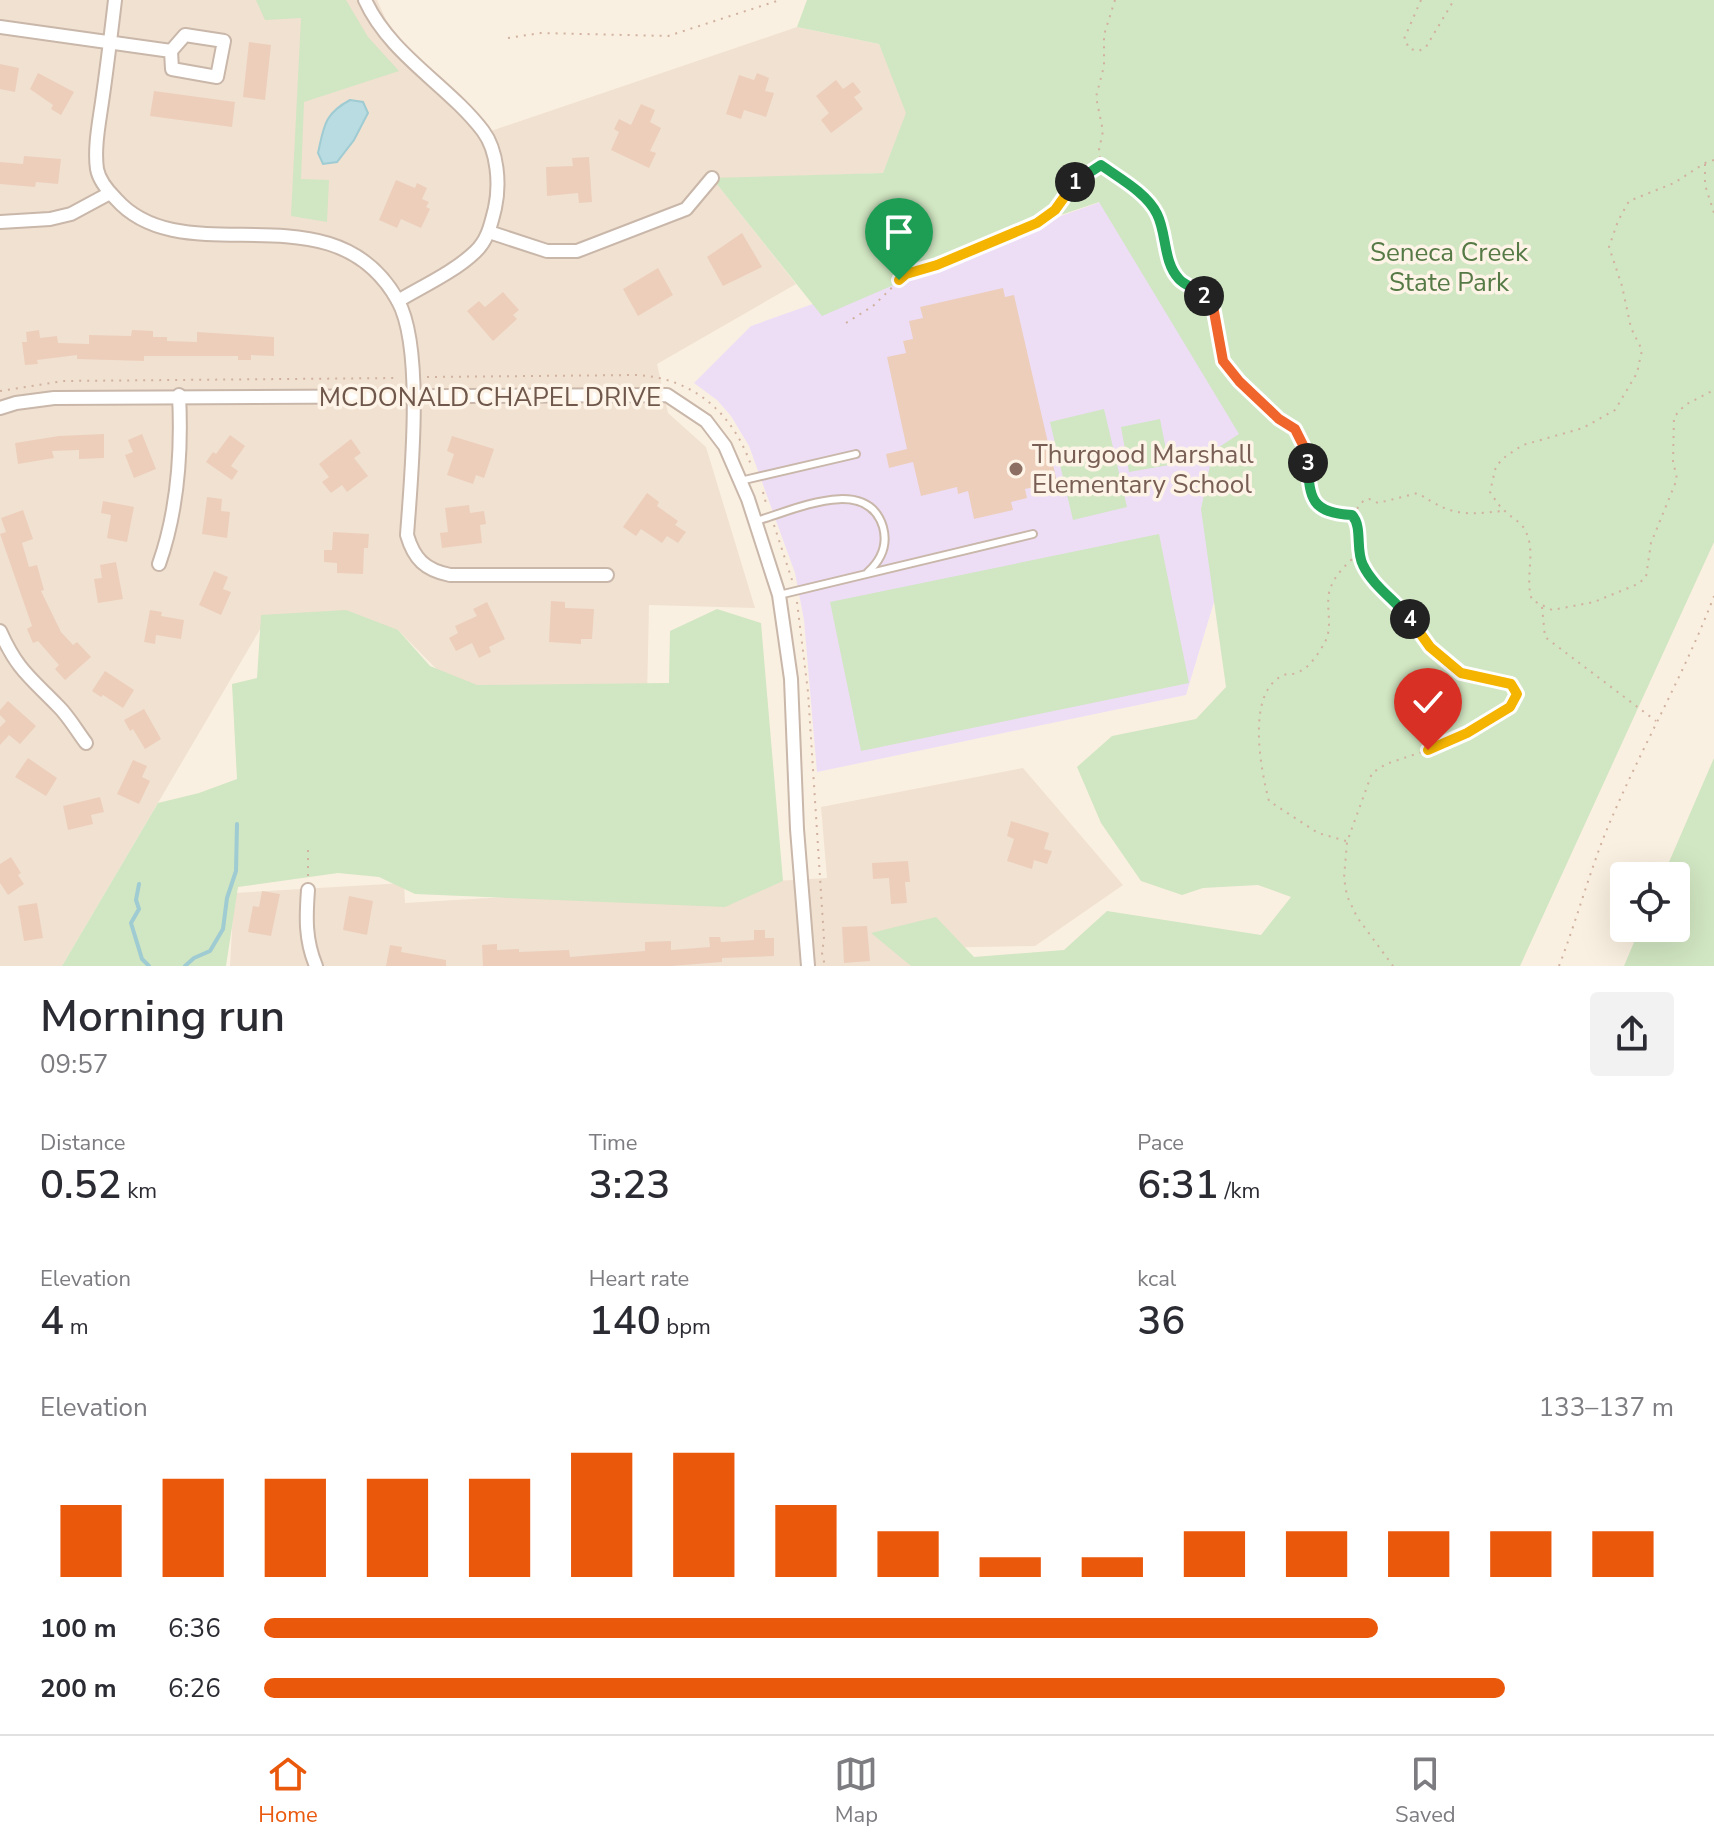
<!DOCTYPE html>
<html lang="en">
<head>
<meta charset="utf-8">
<style>
  :root { --surface:#fff; --page:#f2f2f3; --text:#2b2b33; --muted:#7c7c81; --line:#e1e1e2; --accent:#ea580c }
  body { margin:0; font-family:"Nunito Sans",sans-serif; background:var(--page); color:var(--text); height:100vh; display:flex; flex-direction:column; font-size:30px; white-space:nowrap }
  * { box-sizing:border-box; margin:0 }
  p { font-size:26px; color:var(--muted) }
  .icon { flex:none; width:44px; height:44px; fill:none; stroke:currentColor; stroke-width:2; stroke-linecap:round; stroke-linejoin:round }
  .map { position:relative; height:966px; overflow:hidden }
  .drawer { display:flex; flex-direction:column; background:var(--surface); flex:1 }
  .drawer>* { flex:none }
  .tools { position:absolute; left:1610px; top:862px; display:grid; gap:16px }
  .tools a { display:grid; place-items:center; width:80px; height:80px; border-radius:8px; background:var(--surface); box-shadow:0 8px 32px #0002; font-size:40px }
  .pin { position:absolute; display:grid; place-items:center; width:68px; height:68px; color:#fff; margin:-82px -34px; border-radius:50% 50% 50% 0; rotate:-45deg; box-shadow:0 0 8px #0007 }
  .pin .icon { rotate:45deg }
  .km { position:absolute; width:40px; height:40px; margin:-20px; border-radius:50%; background:#222; color:#fff; font-size:22px; line-height:40px; text-align:center }
  .round { display:grid; place-items:center; flex:none; width:84px; height:84px; border-radius:8px; background:var(--page) }
  .headline { display:flex; align-items:center; justify-content:space-between; height:136px; padding:0 40px }
  h1 { font-size:44px; font-weight:600; line-height:60px }
  .figures { display:grid; grid-template-columns:repeat(3,1fr); gap:12px; height:136px; padding:8px 40px }
  .figures div { display:grid; align-content:center }
  .figures b { font-size:40px; font-weight:600 }
  .figures small { font-size:22px; font-weight:400 }
  .figures p { font-size:22px }
  .chart { height:224px; padding:16px 40px }
  .chart p { display:flex; justify-content:space-between }
  .chart svg { width:100%; height:144px; margin-top:8px; stroke:var(--accent); stroke-width:6 }
  ul { padding:0 40px; list-style:none; font-size:26px }
  li { display:grid; grid-template-columns:128px 96px 1fr; align-items:center; height:60px }
  li i { height:20px; border-radius:10px; background:var(--accent) }
  .dock { display:flex; justify-content:space-around; align-items:center; height:112px; border-top:2px solid var(--line); background:var(--surface); font-size:22px; color:var(--muted) }
  .dock a { display:grid; justify-items:center; gap:4px }
  .dock .on { color:var(--accent) }
  .map>svg:first-child { display:block }
</style>
</head>
<body>
<div class="map">
<svg width="1714" height="966" viewBox="0 0 1714 966">
  <rect width="100%" height="100%" fill="#faf0e1"/>
  <g fill="#f1e1d1">
    <path d="M 0,0 L 377,0 L 398,46 L 485,133 L 797,27 L 879,44 L 907,113 L 883,173 L 713,179 L 796,284 L 657,364 L 668,413 L 706,447 L 755,608 L 649,605 L 647,698 L 460,693 L 398,630 L 262,626 L 62,966 L 0,966 Z"/>
    <path d="M 1023,768 L 1123,885 L 1035,946 L 927,948 L 926,966 L 230,966 L 234,893 L 404,883 L 405,903 L 827,878 L 821,807 Z"/>
  </g>
  <path fill="#eddef6" d="M 1103,201 L 1289,491 L 1235,532 L 1186,695 L 817,772 L 804,620 L 795,573 L 749,446 L 731,416 L 717,400 L 694,383 L 751,326 Z"/>
  <g fill="#d1e6c2">
    <path d="M 256,0 L 346,0 L 368,37 L 399,71 L 304,102 L 301,179 L 329,180 L 327,222 L 291,216 L 301,18 L 265,20 Z"/>
    <path d="M 807,0 L 1714,0 L 1714,542 L 1520,966 L 911,966 L 871,933 L 936,917 L 974,957 L 1064,950 L 1107,911 L 1261,935 L 1291,897 L 1258,885 L 1203,888 L 1182,895 L 1141,881 L 1101,823 L 1077,767 L 1112,736 L 1196,719 L 1226,687 L 1201,509 L 1213,451 L 1239,434 L 1099,202 L 1037,223 L 822,316 L 712,178 L 883,173 L 906,113 L 879,44 L 797,27 Z"/>
    <path d="M 1104,409 L 1127,507 L 1073,520 L 1050,422 Z"/>
    <path d="M 1160,419 L 1169,465 L 1129,472 L 1121,427 Z"/>
    <path d="M 1159,534 L 1189,683 L 861,751 L 830,602 Z"/>
    <path d="M 717,609 L 761,623 L 783,881 L 725,907 L 415,894 L 379,877 L 338,873 L 238,887 L 226,966 L 62,966 L 158,803 L 199,793 L 237,779 L 232,684 L 257,678 L 261,615 L 346,610 L 398,630 L 430,666 L 477,685 L 669,683 L 670,631 Z"/>
    <path d="M 1714,758 L 1714,966 L 1624,966 L 1640,928 L 1676,928 L 1676,876 L 1663,876 Z"/>
  </g>
  <path fill="#b8dce1" stroke="#9fcbd2" stroke-width="2" d="M 350,100 L 363,102 L 368,113 L 354,140 L 337,162 L 323,164 L 318,153 C 324,126 324,114 350,100 Z"/>
  <g fill="none" stroke-linecap="round" stroke-linejoin="round">
    <g stroke="#9fcbd2" stroke-width="4">
      <path d="M 139,884 L 136,900 L 139,909 L 131,923 L 142,959 L 149,966"/>
      <path d="M 185,966 L 194,958 L 210,951 L 223,929 L 227,898 L 236,871 L 237,824"/>
    </g>
  </g>
  <g fill="#edcebb">
    <path d="M 249,42 L 271,45 L 265,100 L 243,97 Z"/>
    <path d="M 0,64 L 19,68 L 15,92 L 0,89 Z"/>
    <path d="M 38,73 L 74,92 L 61,115 L 51,109 L 53,105 L 30,89 Z"/>
    <path d="M 757,73 L 769,78 L 765,91 L 774,93 L 766,117 L 744,110 L 741,119 L 726,114 L 739,75 L 754,80 Z"/>
    <path d="M 836,80 L 843,89 L 853,82 L 861,92 L 854,97 L 863,109 L 831,133 L 821,120 L 829,113 L 816,96 Z"/>
    <path d="M 154,91 L 235,102 L 232,127 L 150,116 Z"/>
    <path d="M 641,104 L 655,110 L 650,122 L 661,128 L 650,151 L 656,153 L 649,168 L 611,150 L 619,132 L 614,129 L 619,119 L 631,125 Z"/>
    <path d="M 24,156 L 61,159 L 58,184 L 36,182 L 35,187 L 0,184 L 0,162 L 23,164 Z"/>
    <path d="M 589,157 L 592,202 L 579,203 L 578,193 L 547,196 L 546,167 L 573,166 L 572,158 Z"/>
    <path d="M 396,180 L 415,188 L 417,183 L 427,188 L 422,199 L 429,202 L 426,207 L 430,209 L 421,228 L 401,219 L 397,228 L 379,220 Z"/>
    <path d="M 742,233 L 762,267 L 723,286 L 707,257 Z"/>
    <path d="M 658,268 L 673,295 L 638,316 L 623,289 Z"/>
    <path d="M 1003,288 L 1005,297 L 1014,295 L 1057,482 L 1025,489 L 1027,498 L 1011,502 L 1013,510 L 974,519 L 968,491 L 958,494 L 957,487 L 921,496 L 913,462 L 889,468 L 886,454 L 907,449 L 887,357 L 906,353 L 903,341 L 913,339 L 909,321 L 923,318 L 920,307 Z"/>
    <path d="M 503,292 L 519,310 L 513,315 L 517,319 L 493,341 L 467,311 L 479,301 L 485,307 Z"/>
    <path d="M 39,330 L 40,338 L 57,336 L 58,343 L 89,344 L 89,335 L 131,336 L 132,330 L 153,331 L 153,337 L 167,337 L 167,341 L 197,342 L 197,332 L 274,337 L 274,356 L 251,355 L 251,360 L 238,360 L 238,356 L 144,356 L 144,361 L 77,359 L 77,355 L 37,360 L 38,364 L 25,365 L 22,342 L 27,342 L 26,332 Z"/>
    <path d="M 104,434 L 104,458 L 79,459 L 79,450 L 52,451 L 54,458 L 18,464 L 15,443 L 59,436 Z"/>
    <path d="M 142,434 L 156,469 L 134,478 L 125,455 L 133,452 L 128,440 Z"/>
    <path d="M 230,435 L 245,446 L 231,466 L 238,471 L 232,480 L 206,462 L 213,452 L 216,454 Z"/>
    <path d="M 452,436 L 494,449 L 484,478 L 476,475 L 473,484 L 447,475 L 454,454 L 447,451 Z"/>
    <path d="M 351,439 L 361,453 L 354,458 L 368,476 L 347,492 L 342,485 L 331,493 L 322,482 L 329,477 L 319,464 Z"/>
    <path d="M 647,493 L 659,502 L 657,506 L 678,521 L 675,525 L 686,532 L 678,543 L 667,536 L 662,543 L 641,529 L 636,536 L 623,527 Z"/>
    <path d="M 207,497 L 222,499 L 221,511 L 230,512 L 227,538 L 202,534 Z"/>
    <path d="M 103,501 L 134,507 L 127,542 L 107,538 L 111,515 L 101,513 Z"/>
    <path d="M 469,505 L 470,513 L 484,511 L 486,524 L 480,525 L 482,543 L 442,548 L 440,533 L 448,532 L 445,508 Z"/>
    <path d="M 23,510 L 33,539 L 22,543 L 29,567 L 37,565 L 44,590 L 41,591 L 61,632 L 73,645 L 77,642 L 91,657 L 65,680 L 55,669 L 59,665 L 38,641 L 33,643 L 27,629 L 32,626 L 0,534 L 6,532 L 1,518 Z"/>
    <path d="M 333,532 L 369,534 L 368,548 L 364,548 L 363,574 L 337,573 L 337,563 L 324,562 L 324,550 L 332,550 Z"/>
    <path d="M 116,562 L 123,599 L 98,603 L 94,579 L 102,578 L 100,565 Z"/>
    <path d="M 214,571 L 228,577 L 223,589 L 231,592 L 221,615 L 199,605 Z"/>
    <path d="M 551,601 L 565,602 L 565,608 L 594,609 L 592,639 L 581,639 L 581,644 L 549,642 Z"/>
    <path d="M 487,602 L 505,639 L 489,647 L 491,652 L 479,658 L 472,643 L 456,651 L 449,638 L 458,633 L 455,626 L 477,616 L 473,609 Z"/>
    <path d="M 150,610 L 162,612 L 161,616 L 184,620 L 181,639 L 156,635 L 155,644 L 144,642 Z"/>
    <path d="M 105,671 L 134,690 L 123,708 L 103,695 L 101,697 L 92,691 Z"/>
    <path d="M 8,701 L 36,726 L 20,744 L 9,735 L 0,745 L 0,727 L 6,721 L 0,715 L 0,710 Z"/>
    <path d="M 144,709 L 161,739 L 145,749 L 133,729 L 130,731 L 124,720 Z"/>
    <path d="M 28,758 L 57,778 L 46,796 L 15,777 Z"/>
    <path d="M 133,760 L 147,766 L 142,777 L 150,781 L 139,804 L 117,794 Z"/>
    <path d="M 100,797 L 104,812 L 91,815 L 93,824 L 68,830 L 63,806 Z"/>
    <path d="M 1011,821 L 1049,833 L 1044,849 L 1052,851 L 1047,864 L 1034,860 L 1032,869 L 1007,861 L 1014,839 L 1007,836 Z"/>
    <path d="M 11,857 L 21,873 L 18,875 L 24,884 L 8,895 L 0,883 L 0,864 Z"/>
    <path d="M 908,861 L 910,882 L 905,882 L 907,903 L 891,904 L 889,878 L 873,879 L 872,863 Z"/>
    <path d="M 262,891 L 280,894 L 271,936 L 248,932 L 253,906 L 259,907 Z"/>
    <path d="M 349,896 L 373,901 L 367,935 L 343,930 Z"/>
    <path d="M 37,903 L 43,938 L 24,941 L 18,906 Z"/>
    <path d="M 867,926 L 870,961 L 844,963 L 842,927 Z"/>
    <path d="M 754,930 L 765,930 L 765,938 L 774,938 L 774,956 L 722,958 L 722,962 L 671,966 L 483,966 L 482,945 L 497,944 L 497,950 L 519,949 L 519,952 L 569,950 L 570,957 L 645,951 L 645,942 L 671,941 L 671,950 L 710,947 L 709,937 L 720,937 L 721,942 L 754,940 Z"/>
    <path d="M 390,945 L 402,947 L 401,952 L 446,960 L 446,966 L 386,966 Z"/>
  </g>
  <g fill="none" stroke-linecap="round" stroke-linejoin="round">
    <g stroke="#c9b7aa" stroke-width="10">
      <g id="service">
        <path d="M 740,481 L 856,454"/>
        <path d="M 756,521 C 792,511 867,474 883,527 C 888,545 881,560 868,572"/>
        <path d="M 779,595 L 1033,534"/>
      </g>
    </g>
    <g stroke="#c9b7aa" stroke-width="16">
      <g id="minor">
        <path d="M 115,0 C 111,34 107,68 102,102 C 99,123 94,148 97,169 C 99,180 108,191 116,199 C 185,277 333,183 398,301 C 424,348 411,479 407,535 C 414,559 425,570 450,575 L 607,575"/>
        <path d="M 365,0 C 390,55 448,85 483,131 C 498,151 500,185 495,208 C 491,224 488,240 475,252 C 454,272 423,286 398,301"/>
        <path d="M 0,27 L 171,51 L 172,69 L 217,77 L 224,41 L 185,35 L 171,51"/>
        <path d="M 0,222 L 50,219 L 71,214 L 110,193"/>
        <path d="M 489,232 L 547,251 L 577,251 L 686,209 L 712,178"/>
        <path d="M 0,408 L 16,403 L 54,398 L 667,395 L 706,421 L 725,446 L 748,499 L 779,595 L 791,679 L 797,829 L 808,966"/>
        <path d="M 159,564 C 178,510 182,453 179,395"/>
        <path d="M 0,631 C 18,671 30,677 59,707 C 69,717 77,731 86,743"/>
        <path d="M 308,890 C 306,917 305,940 316,966"/>
      </g>
    </g>
    <g stroke="#d1b19f" stroke-width="2" stroke-dasharray="2 6" stroke-linecap="butt">
      <path d="M 1115,0 L 1104,35 L 1104,66 L 1096,97 L 1103,131 L 1099,150 L 1101,165 L 1136,191 L 1157,212 L 1169,262 L 1179,280 L 1199,290 L 1213,306 L 1223,361 L 1239,381 L 1300,436 L 1308,455 L 1309,494 L 1318,506 L 1331,513 L 1352,515 C 1362,527 1355,548 1362,563 C 1371,584 1392,597 1406,615 C 1423,634 1438,662 1462,673 C 1476,679 1496,680 1511,684 L 1517,694 L 1510,707 L 1467,733 L 1428,750 L 1386,764 L 1372,773 L 1347,842 L 1344,878 L 1347,896 L 1357,917 L 1393,966"/>
      <path d="M 1421,0 L 1404,39 L 1410,49 L 1419,51 L 1426,47 L 1454,0"/>
      <path d="M 508,38 L 541,33 L 668,36 L 780,0"/>
      <path d="M 1714,160 L 1705,163 L 1674,183 L 1629,201 L 1618,221 L 1609,247 L 1622,286 L 1631,328 L 1642,350 L 1637,373 L 1615,410 L 1583,428 L 1523,445 L 1506,456 L 1496,466 L 1490,492 C 1495,499 1499,507 1506,512 C 1512,518 1521,522 1525,530 C 1537,552 1524,577 1532,600 L 1552,610 L 1594,602 L 1638,584 L 1646,577 L 1651,543 L 1677,479 L 1673,461 L 1674,417 L 1685,405 L 1714,390"/>
      <path d="M 1705,164 L 1705,185 L 1714,213"/>
      <path d="M 846,323 L 873,306 L 906,274 L 937,265 L 1037,223 L 1055,210 L 1068,188 L 1078,179 L 1101,165"/>
      <path d="M 427,377 L 637,375 C 694,378 734,414 752,468"/>
      <path d="M 0,391 L 63,381 L 398,378"/>
      <path d="M 763,492 L 767,507"/>
      <path d="M 1352,515 L 1364,500 L 1369,499 L 1378,503 L 1418,493 C 1452,516 1464,515 1502,511"/>
      <path d="M 774,525 L 792,580"/>
      <path d="M 797,602 L 808,692 L 824,939 L 822,953 L 825,966"/>
      <path d="M 1542,607 L 1545,637 L 1656,721"/>
      <path d="M 1346,841 L 1318,833 L 1269,801 C 1261,771 1245,691 1284,675 C 1288,673 1292,675 1296,673 C 1309,669 1319,653 1325,642 C 1333,626 1326,610 1329,593 C 1332,578 1346,564 1358,554"/>
      <path d="M 308,876 L 308,850"/>
      <path d="M 1559,966 C 1576,922 1588,877 1605,834 C 1638,753 1683,678 1714,596"/>
    </g>
    <use href="#service" stroke="#fff" stroke-width="6"/>
    <use href="#minor" stroke="#fff" stroke-width="12"/>
  </g>
  <g fill="none" stroke-linecap="round" stroke-linejoin="round">
    <g stroke="#fff" stroke-width="16">
      <path id="split-1" d="M 899,280 L 906,274 L 937,265 L 1037,223 L 1055,210 L 1075,182"/>
    </g>
    <g stroke="#fff" stroke-width="16">
      <path id="split-2" d="M 1075,182 L 1101,165 C 1119,178 1147,193 1157,214 C 1167,234 1163,262 1179,279 C 1185,286 1197,288 1204,296"/>
    </g>
    <g stroke="#fff" stroke-width="16">
      <path id="split-3" d="M 1204,296 L 1213,306 L 1223,361 L 1239,381 L 1279,419 L 1295,429 L 1308,455 L 1308,463"/>
    </g>
    <g stroke="#fff" stroke-width="16">
      <path id="split-4" d="M 1308,463 C 1309,499 1312,513 1352,515 C 1363,527 1355,550 1363,565 C 1373,586 1395,600 1410,619"/>
    </g>
    <g stroke="#fff" stroke-width="16">
      <path id="split-5" d="M 1410,619 L 1430,647 L 1461,673 L 1511,684 L 1517,694 L 1510,707 L 1467,733 L 1428,750"/>
    </g>
    <use href="#split-1" stroke="#f5b400" stroke-width="10"/>
    <use href="#split-2" stroke="#22a559" stroke-width="10"/>
    <use href="#split-3" stroke="#f0652b" stroke-width="10"/>
    <use href="#split-4" stroke="#22a559" stroke-width="10"/>
    <use href="#split-5" stroke="#f5b400" stroke-width="10"/>
  </g>
  <circle fill="#8d6e63" stroke="#fdf4e7" stroke-width="3" cx="1016" cy="469" r="8"/>
  <g text-anchor="middle" stroke-width="7" stroke-linejoin="round" paint-order="stroke">
    <g font-size="26" fill="#567a46" stroke="#fdf4e7">
      <text x="1449" y="261">Seneca Creek<tspan x="1449" dy="30">State Park</tspan></text>
    </g>
    <g font-size="26" fill="#6f574b" stroke="#fdf4e7">
      <text x="490" y="406">MCDONALD CHAPEL DRIVE</text>
    </g>
    <g font-size="26" fill="#785e54" stroke="#fdf4e7" text-anchor="start">
      <text x="1032" y="463">Thurgood Marshall<tspan x="1032" dy="30">Elementary School</tspan></text>
    </g>
  </g>
</svg>
<div class="tools">
<a><svg class="icon" aria-label="locate" viewBox="0 0 24 24"><circle cx="12" cy="12" r="6"/><path d="M12 2v4M12 18v4M2 12h4M18 12h4"/></svg></a>
</div>
<div class="pin" style="left:899px;top:280px;background:#1e9e55"><svg class="icon" aria-label="arrive" viewBox="0 0 24 24"><path d="M6 21V4h12l-3 4 3 4H6"/></svg></div>
<div class="pin" style="left:1428px;top:750px;background:#d93025"><svg class="icon" aria-label="check" viewBox="0 0 24 24"><path d="M5 12l5 5 9-10"/></svg></div>
<b class="km" style="left:1075px;top:182px">1</b>
<b class="km" style="left:1204px;top:296px">2</b>
<b class="km" style="left:1308px;top:463px">3</b>
<b class="km" style="left:1410px;top:619px">4</b>
</div>
<section class="drawer">
<div class="headline"><div><h1>Morning run</h1><p>09:57</p></div><a class="round"><svg class="icon" aria-label="share" viewBox="0 0 24 24"><path d="M12 15V3M7 8l5-5 5 5M5 13v7h14v-7"/></svg></a></div>
<div class="figures">
<div><p>Distance</p><b>0.52<small> km</small></b></div>
<div><p>Time</p><b>3:23</b></div>
<div><p>Pace</p><b>6:31<small> /km</small></b></div>
</div>
<div class="figures">
<div><p>Elevation</p><b>4<small> m</small></b></div>
<div><p>Heart rate</p><b>140<small> bpm</small></b></div>
<div><p>kcal</p><b>36</b></div>
</div>
<div class="chart"><p><span>Elevation</span>133–137 m</p>
<svg viewBox="0 0 160 44" preserveAspectRatio="none"><path d="M5 44V22M15 44V14M25 44V14M35 44V14M45 44V14M55 44V6M65 44V6M75 44V22M85 44V30M95 44V38M105 44V38M115 44V30M125 44V30M135 44V30M145 44V30M155 44V30"/></svg>
</div>
<ul>
<li><b>100 m</b>6:36<i style="width:79%"></i></li>
<li><b>200 m</b>6:26<i style="width:88%"></i></li>
</ul>
</section>
<nav class="dock">
<a class="on"><svg class="icon" aria-label="home" viewBox="0 0 24 24"><path d="M3 11l9-7 9 7M6 9v11h12V9"/></svg>Home</a>
<a><svg class="icon" aria-label="map" viewBox="0 0 24 24"><path d="M3 6l6-2 6 2 6-2v14l-6 2-6-2-6 2zM9 4v14M15 6v14"/></svg>Map</a>
<a><svg class="icon" aria-label="saved" viewBox="0 0 24 24"><path d="M7 4h10v16l-5-4-5 4z"/></svg>Saved</a>
</nav>
</body>
</html>
